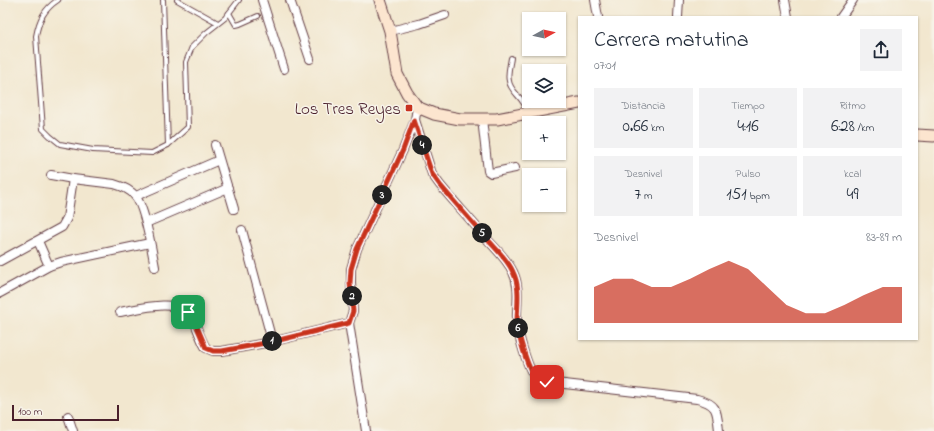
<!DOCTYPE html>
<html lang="es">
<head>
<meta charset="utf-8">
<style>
  :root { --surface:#fff; --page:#f2f2f3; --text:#1f2937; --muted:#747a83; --accent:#c8321e }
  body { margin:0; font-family:"Indie Flower",sans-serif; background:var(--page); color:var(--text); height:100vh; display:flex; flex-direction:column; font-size:15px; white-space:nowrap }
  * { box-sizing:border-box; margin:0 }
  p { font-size:13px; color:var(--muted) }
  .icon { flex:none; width:22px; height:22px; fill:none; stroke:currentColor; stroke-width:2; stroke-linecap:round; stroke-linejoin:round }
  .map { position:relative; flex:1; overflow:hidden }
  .panel { position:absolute; left:578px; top:16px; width:340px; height:324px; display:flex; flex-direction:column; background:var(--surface); border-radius:0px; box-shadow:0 1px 3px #0004 }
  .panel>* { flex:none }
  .needle { width:26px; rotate:82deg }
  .tools { position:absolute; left:522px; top:12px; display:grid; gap:8px }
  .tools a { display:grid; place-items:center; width:44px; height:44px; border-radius:0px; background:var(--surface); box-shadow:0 1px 3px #0004; font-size:20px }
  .scale { position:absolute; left:12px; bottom:10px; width:107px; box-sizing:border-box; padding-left:4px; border:2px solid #4a1f2b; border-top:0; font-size:11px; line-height:14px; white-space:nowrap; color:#4a1f2b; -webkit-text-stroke:3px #f7f3e8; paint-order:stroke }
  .pin { position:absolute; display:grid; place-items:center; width:34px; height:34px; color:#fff; margin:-17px; border-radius:8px; box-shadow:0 2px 6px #0006 }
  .km { position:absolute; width:20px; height:20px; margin:-10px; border-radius:50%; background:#222; color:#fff; font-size:11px; line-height:20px; text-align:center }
  .round { display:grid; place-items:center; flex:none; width:42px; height:42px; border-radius:0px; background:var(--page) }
  .overview { display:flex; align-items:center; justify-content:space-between; height:68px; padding:0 16px }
  h1 { font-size:22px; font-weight:600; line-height:30px }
  .metrics { display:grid; grid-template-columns:repeat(3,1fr); gap:6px; height:68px; padding:4px 16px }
  .metrics div { display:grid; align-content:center; border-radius:0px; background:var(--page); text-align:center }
  .metrics b { font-size:17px; font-weight:600 }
  .metrics small { font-size:11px; font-weight:400 }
  .metrics p { font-size:11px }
  .chart { height:112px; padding:8px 16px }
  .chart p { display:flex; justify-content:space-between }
  .chart svg { width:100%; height:72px; margin-top:4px; fill:var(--accent); opacity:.7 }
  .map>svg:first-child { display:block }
</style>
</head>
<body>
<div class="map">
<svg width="934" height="431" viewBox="0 0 934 431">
  <rect width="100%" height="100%" fill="#f7f3e8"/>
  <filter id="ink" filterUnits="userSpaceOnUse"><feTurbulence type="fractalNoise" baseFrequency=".025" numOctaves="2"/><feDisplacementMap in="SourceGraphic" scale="8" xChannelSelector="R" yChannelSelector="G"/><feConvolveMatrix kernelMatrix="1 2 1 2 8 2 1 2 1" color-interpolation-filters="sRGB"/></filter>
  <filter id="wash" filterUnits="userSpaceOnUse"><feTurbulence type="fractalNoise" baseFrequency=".012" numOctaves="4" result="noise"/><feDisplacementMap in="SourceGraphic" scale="16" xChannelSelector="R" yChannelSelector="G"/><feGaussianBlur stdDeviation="0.9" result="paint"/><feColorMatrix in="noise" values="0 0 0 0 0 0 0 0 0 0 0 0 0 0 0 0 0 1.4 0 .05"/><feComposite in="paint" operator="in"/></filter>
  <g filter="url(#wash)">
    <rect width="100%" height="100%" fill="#f2e7cf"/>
  </g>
  <g filter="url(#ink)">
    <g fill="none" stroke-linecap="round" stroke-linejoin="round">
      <g stroke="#633d44" stroke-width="6">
        <g id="lane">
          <path d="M 58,0 C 44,9 39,20 36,36 L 43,129 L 50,136 L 60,144 L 93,150 L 152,153 L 168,145 L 163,0"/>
          <path d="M 177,0 L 218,23"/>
          <path d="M 229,13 L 236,25 L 240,24 L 258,16"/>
          <path d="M 511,58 C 510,65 507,74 509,81 C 510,92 524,97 527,111"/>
          <path d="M 168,145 L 188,127 L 186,62 L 192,47 L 206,33 L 225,18 L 239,0"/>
        </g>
      </g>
      <g stroke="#633d44" stroke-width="10">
        <g id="street">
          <path d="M 262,0 L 284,69"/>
          <path d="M 290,0 L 310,59"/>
          <path d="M 595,0 L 598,17"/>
          <path d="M 785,0 L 788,17"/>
          <path d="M 678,17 L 679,0"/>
          <path d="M 841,17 L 853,0"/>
          <path d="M 390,31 L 419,24 L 445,15"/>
          <path d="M 482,119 L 488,171 L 491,173 L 515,168"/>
          <path d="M 415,120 L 432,174 L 440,185 C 455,203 471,220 486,238 C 495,248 507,259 513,272 C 521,288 516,306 517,323 C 518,334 528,371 536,378 C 539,380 543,381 547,382 L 697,399 C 718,404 717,411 719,431"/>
          <path d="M 215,145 L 234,209"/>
          <path d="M 51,175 L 73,179 L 114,184 C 121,186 131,190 135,196 C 145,206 152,252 155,267"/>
          <path d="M 136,196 L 219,160"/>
          <path d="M 146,223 L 228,188"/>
          <path d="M 242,230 L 271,337 L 271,342"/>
          <path d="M 38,241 L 49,266"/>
          <path d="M 0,261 L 62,227 L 67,218 L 73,179"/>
          <path d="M 0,293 L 49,266 L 61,262 L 150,243"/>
          <path d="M 120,312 C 138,309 177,298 190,314 C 197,324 199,337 206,348 L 213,351 L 222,351 L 271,342 L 349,323 L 353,311 L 351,283 L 351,269 L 357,249 L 403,150 L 415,120 L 417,107"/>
          <path d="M 349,323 L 366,431"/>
          <path d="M 68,416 L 73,431"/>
        </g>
      </g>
      <g stroke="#633d44" stroke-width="13">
        <g id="secondary">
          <path d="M 380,0 L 390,31 L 397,74 L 407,93 L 417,107 L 434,114 L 460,119 L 497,119 L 579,103"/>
          <path d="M 917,135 L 934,136"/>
        </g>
      </g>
      <use href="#lane" stroke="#fff" stroke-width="4"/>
      <use href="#street" stroke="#fff" stroke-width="8"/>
      <use href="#secondary" stroke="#fce5cf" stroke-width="11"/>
    </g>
  </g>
  <g fill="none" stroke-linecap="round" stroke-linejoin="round" filter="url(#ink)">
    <g stroke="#fff" stroke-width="8">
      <path id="route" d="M 188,312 L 194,320 L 206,348 L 213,351 L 222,351 L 271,342 L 349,323 L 353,311 L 350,283 L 351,269 L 357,249 L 403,150 L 414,120 L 432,174 L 440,185 C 456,204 472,222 488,240 C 497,250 508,260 513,272 C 521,288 517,306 517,323 C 518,334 528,371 536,378 C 539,380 543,381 547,382"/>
    </g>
    <use href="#route" stroke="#c8321e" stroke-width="5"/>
  </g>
  <rect fill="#c8321e" stroke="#f7f3e8" stroke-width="1.5" x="405" y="104" width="8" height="8" rx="2"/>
  <g text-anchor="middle" stroke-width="3" stroke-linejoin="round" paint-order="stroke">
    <g font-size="17" fill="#4a1f2b" stroke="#f7f3e8" text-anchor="end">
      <text x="401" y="114">Los Tres Reyes</text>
    </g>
  </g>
</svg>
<div class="tools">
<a><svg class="needle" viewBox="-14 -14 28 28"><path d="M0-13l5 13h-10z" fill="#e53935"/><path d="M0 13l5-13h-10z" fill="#747a83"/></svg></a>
<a><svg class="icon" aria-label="layers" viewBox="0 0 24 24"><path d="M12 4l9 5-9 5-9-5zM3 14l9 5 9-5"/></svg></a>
<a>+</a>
<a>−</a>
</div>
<div class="scale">100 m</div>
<div class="pin" style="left:188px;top:312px;background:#1e9e55"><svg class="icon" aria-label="arrive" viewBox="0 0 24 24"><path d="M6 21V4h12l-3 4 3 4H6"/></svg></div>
<div class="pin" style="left:547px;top:382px;background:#d93025"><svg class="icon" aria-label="check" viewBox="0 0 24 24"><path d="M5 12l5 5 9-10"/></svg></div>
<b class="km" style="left:272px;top:341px">1</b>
<b class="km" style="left:352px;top:296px">2</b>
<b class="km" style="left:382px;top:195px">3</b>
<b class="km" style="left:422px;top:145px">4</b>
<b class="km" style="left:482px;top:233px">5</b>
<b class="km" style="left:518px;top:328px">6</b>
<section class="panel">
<div class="overview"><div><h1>Carrera matutina</h1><p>07:01</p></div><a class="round"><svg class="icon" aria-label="share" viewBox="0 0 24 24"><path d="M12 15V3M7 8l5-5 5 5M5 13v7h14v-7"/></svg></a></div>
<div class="metrics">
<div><p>Distancia</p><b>0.66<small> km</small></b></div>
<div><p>Tiempo</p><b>4:16</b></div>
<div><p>Ritmo</p><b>6:28<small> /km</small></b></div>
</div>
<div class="metrics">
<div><p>Desnivel</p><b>7<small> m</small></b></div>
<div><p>Pulso</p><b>151<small> bpm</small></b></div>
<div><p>kcal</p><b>49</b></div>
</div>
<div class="chart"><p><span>Desnivel</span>83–89 m</p>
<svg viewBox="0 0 160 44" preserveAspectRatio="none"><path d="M0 44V22L10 17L20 17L30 22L40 22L50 17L60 11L70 6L80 11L90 22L100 33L110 38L120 38L130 33L140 27L150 22L160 22V44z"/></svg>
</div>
</section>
</div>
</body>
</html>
